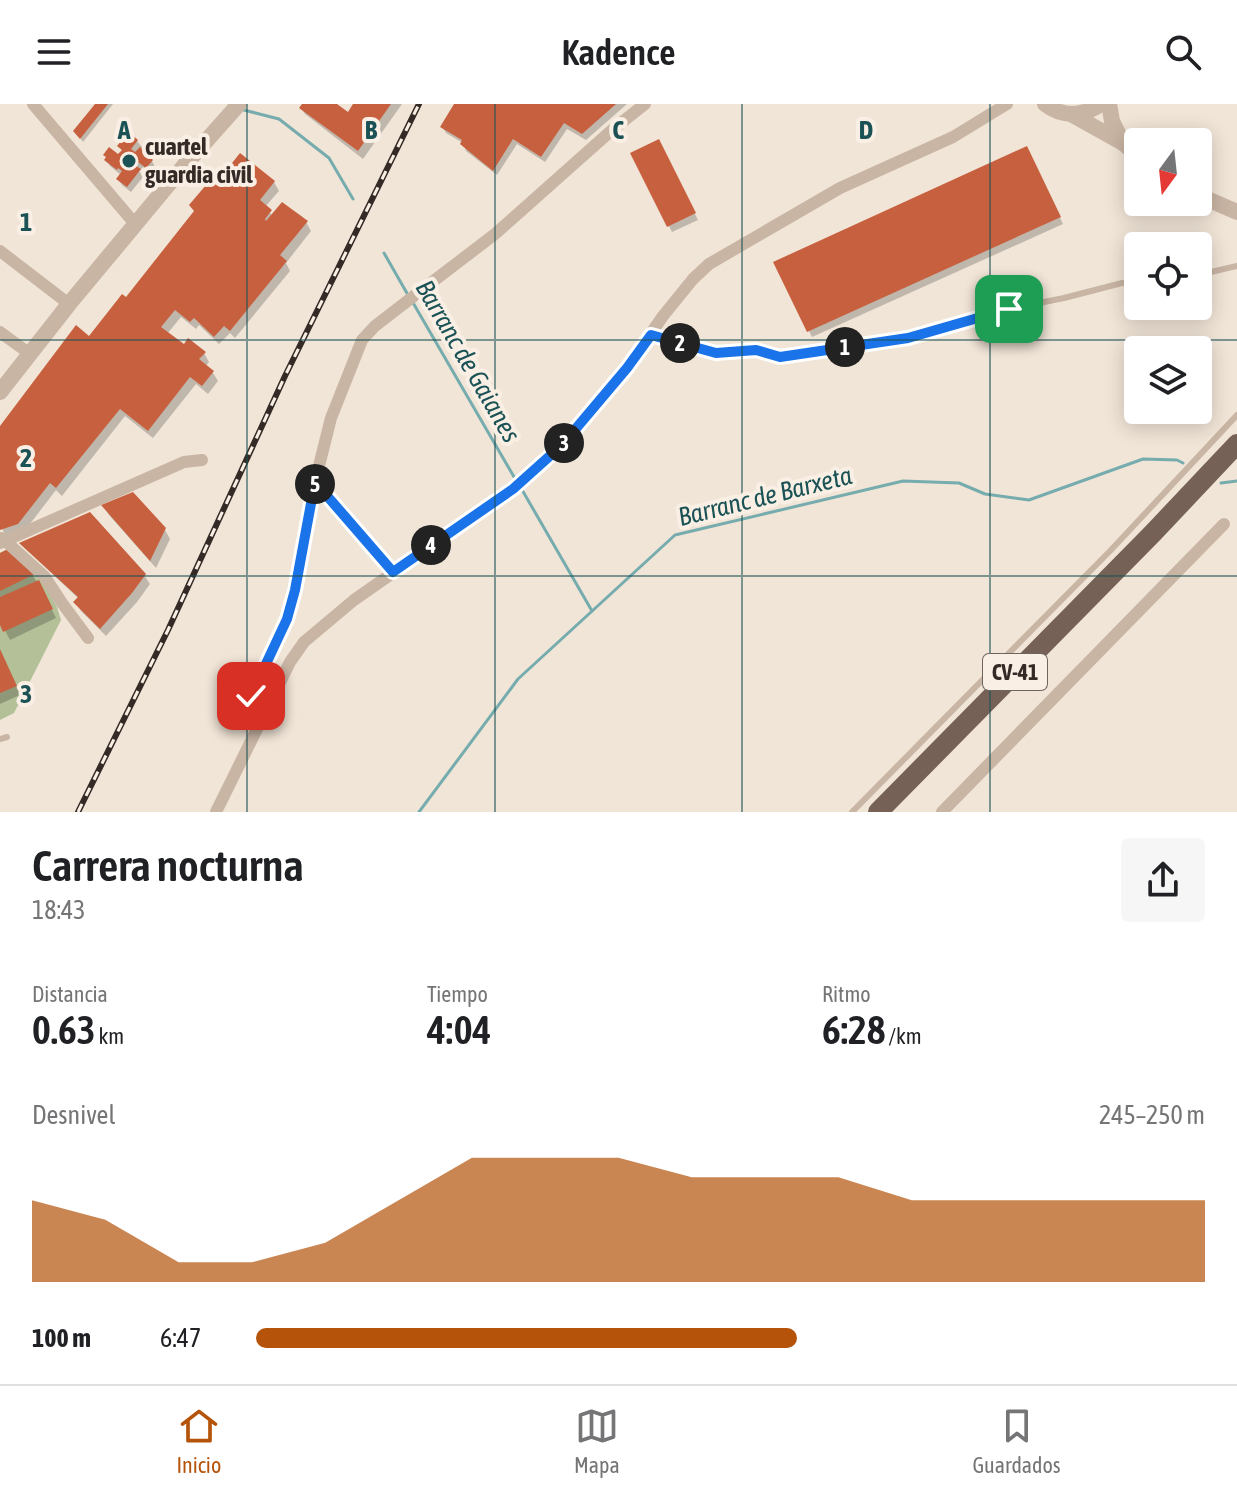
<!DOCTYPE html>
<html lang="es">
<head>
<meta charset="utf-8">
<style>
  :root { --surface:#fff; --page:#f6f6f6; --text:#202124; --muted:#757577; --line:#e0e0e0; --accent:#b45309 }
  body { margin:0; font-family:"Asap Condensed",sans-serif; background:var(--page); color:var(--text); height:100vh; display:flex; flex-direction:column; font-size:30px; white-space:nowrap }
  * { box-sizing:border-box; margin:0 }
  p { font-size:26px; color:var(--muted) }
  .icon { flex:none; width:44px; height:44px; fill:none; stroke:currentColor; stroke-width:2; stroke-linecap:round; stroke-linejoin:round }
  .map { position:relative; height:708px; overflow:hidden }
  .side { display:flex; flex-direction:column; background:var(--surface); flex:1 }
  .side>* { flex:none }
  .needle { width:52px; rotate:195deg }
  .fabs { position:absolute; left:1124px; top:24px; display:grid; gap:16px }
  .fabs a { display:grid; place-items:center; width:88px; height:88px; border-radius:8px; background:var(--surface); box-shadow:0 4px 20px #0003; font-size:40px }
  .pin { position:absolute; display:grid; place-items:center; width:68px; height:68px; color:#fff; margin:-34px; border-radius:16px; box-shadow:0 4px 12px #0006 }
  .km { position:absolute; width:40px; height:40px; margin:-20px; border-radius:50%; background:#222; color:#fff; font-size:22px; line-height:40px; text-align:center }
  .round { display:grid; place-items:center; flex:none; width:84px; height:84px; border-radius:8px; background:var(--page) }
  .headline { display:flex; align-items:center; justify-content:space-between; height:136px; padding:0 32px }
  h1 { font-size:44px; font-weight:600; line-height:60px }
  .stats { display:grid; grid-template-columns:repeat(3,1fr); gap:12px; height:136px; padding:8px 32px }
  .stats div { display:grid; align-content:center }
  .stats b { font-size:40px; font-weight:600 }
  .stats small { font-size:22px; font-weight:400 }
  .stats p { font-size:22px }
  .chart { height:224px; padding:16px 32px }
  .chart p { display:flex; justify-content:space-between }
  .chart svg { width:100%; height:144px; margin-top:8px; fill:var(--accent); opacity:.7 }
  ul { padding:0 32px; list-style:none; font-size:26px }
  li { display:grid; grid-template-columns:128px 96px 1fr; align-items:center; height:60px }
  li i { height:20px; border-radius:10px; background:var(--accent) }
  header { display:flex; justify-content:space-between; align-items:center; height:104px; padding:0 32px; background:var(--surface); font-size:36px; font-weight:600 }
  .tabs { display:flex; justify-content:space-around; align-items:center; height:112px; border-top:2px solid var(--line); background:var(--surface); font-size:22px; color:var(--muted) }
  .tabs a { display:grid; justify-items:center; gap:4px }
  .tabs .selected { color:var(--accent) }
  .map>svg:first-child { display:block }
</style>
</head>
<body>
<header><svg class="icon" aria-label="menu" viewBox="0 0 24 24"><path d="M4 6h16M4 12h16M4 18h16"/></svg>Kadence<svg class="icon" aria-label="search" viewBox="0 0 24 24"><circle cx="10" cy="10" r="6"/><path d="M15 15l6 6"/></svg></header>
<div class="map">
<svg width="1237" height="708" viewBox="0 0 1237 708">
  <rect width="100%" height="100%" fill="#f1e5d7"/>
  <path fill="#b3c098" d="M 8,445 L 42,475 L 57,503 L 61,516 L 14,609 L 0,616 L 0,449 Z"/>
  <g fill="#0003">
    <path d="M 97,0 L 113,0 L 83,38 L 78,31 Z"/>
    <path d="M 304,0 L 333,0 L 348,11 L 356,0 L 402,0 L 363,55 L 305,10 L 301,4 Z"/>
    <path d="M 456,0 L 627,0 L 586,36 L 567,25 L 545,58 L 517,40 L 497,71 L 466,47 L 463,39 L 446,29 L 442,23 Z"/>
    <path d="M 137,37 L 150,53 L 155,63 L 150,69 L 143,63 L 139,67 L 143,73 L 131,88 L 122,81 L 118,75 L 121,71 L 110,62 L 106,56 L 118,53 L 123,48 L 119,42 Z"/>
    <path d="M 662,44 L 698,116 L 672,128 L 633,50 Z"/>
    <path d="M 1030,50 L 1063,120 L 812,233 L 809,227 Z"/>
    <path d="M 274,78 L 279,87 L 265,103 L 273,112 L 306,118 L 311,127 L 286,159 L 290,167 L 235,234 L 230,229 L 219,240 L 199,221 L 196,225 L 181,213 L 167,230 L 184,243 L 204,249 L 209,258 L 205,263 L 213,269 L 218,277 L 208,290 L 196,280 L 153,334 L 125,312 L 62,392 L 56,386 L 23,429 L 7,434 L 0,421 L 0,326 L 126,196 L 217,80 Z"/>
    <path d="M 104,402 L 165,426 L 170,435 L 156,464 L 109,411 Z"/>
    <path d="M 22,440 L 144,471 L 150,480 L 137,498 L 106,532 L 81,507 L 76,498 L 79,495 L 26,445 Z"/>
    <path d="M 8,447 L 33,472 L 43,487 L 56,514 L 10,536 L 0,517 L 0,451 Z"/>
    <path d="M 0,548 L 20,591 L 0,600 Z"/>
  </g>
  <g fill="none" stroke-linecap="round" stroke-linejoin="round">
    <g stroke="#76acae" stroke-width="3">
      <path d="M 240,5 L 279,15 L 329,54 L 353,95"/>
      <path d="M 384,149 L 408,191"/>
      <path d="M 412,197 L 517,378"/>
      <path d="M 1221,379 L 1237,377"/>
      <path d="M 521,384 L 592,507"/>
      <path d="M 419,708 L 518,575 L 675,431 L 903,377 L 959,379 L 985,390 L 1029,396 L 1143,355 L 1177,356 L 1183,359"/>
    </g>
  </g>
  <g fill="#c7603f">
    <path d="M 95,0 L 108,0 L 80,35 L 73,27 Z"/>
    <path d="M 302,0 L 337,0 L 348,8 L 353,0 L 391,0 L 358,47 L 299,4 Z"/>
    <path d="M 454,0 L 616,0 L 582,30 L 564,19 L 541,53 L 513,35 L 493,67 L 460,40 L 462,36 L 440,23 Z"/>
    <path d="M 130,29 L 138,36 L 131,45 L 135,48 L 140,43 L 152,52 L 150,53 L 153,56 L 146,64 L 138,58 L 136,62 L 141,65 L 127,83 L 116,75 L 122,67 L 118,64 L 117,66 L 104,56 L 106,53 L 103,51 L 109,43 L 118,50 L 122,46 L 117,42 L 126,31 L 127,32 Z"/>
    <path d="M 659,35 L 696,109 L 667,123 L 630,49 Z"/>
    <path d="M 1027,42 L 1061,113 L 807,228 L 773,158 Z"/>
    <path d="M 240,49 L 275,77 L 260,96 L 272,106 L 265,115 L 266,117 L 282,98 L 308,117 L 280,151 L 287,157 L 230,227 L 224,222 L 214,233 L 194,214 L 190,218 L 175,206 L 161,223 L 184,240 L 188,234 L 206,248 L 199,255 L 214,267 L 202,282 L 190,273 L 148,327 L 120,305 L 56,384 L 50,379 L 18,420 L 0,426 L 0,322 L 76,221 L 89,232 L 122,190 L 126,193 L 194,107 L 189,101 L 212,74 L 217,78 Z"/>
    <path d="M 133,388 L 166,424 L 150,457 L 101,401 Z"/>
    <path d="M 90,408 L 146,470 L 132,489 L 100,525 L 73,498 L 78,493 L 19,439 Z"/>
    <path d="M 8,445 L 35,470 L 0,487 L 0,449 Z"/>
    <path d="M 39,476 L 53,505 L 3,528 L 0,521 L 0,493 Z"/>
    <path d="M 0,545 L 17,582 L 0,589 Z"/>
  </g>
  <g fill="none" stroke-linecap="round" stroke-linejoin="round">
    <g stroke="#c9b5a4" stroke-width="6">
      <path d="M 1198,171 L 1237,162"/>
      <path d="M 651,231 L 716,249 L 756,246 L 780,253 L 908,234 L 1009,205 L 1064,194 L 1122,179 L 1138,178"/>
      <path d="M 0,635 L 7,633"/>
      <path d="M 852,708 L 1111,446 L 1237,311"/>
    </g>
    <g stroke="#c9b5a4" stroke-width="12">
      <path d="M 33,0 L 136,121"/>
      <path d="M 0,147 L 69,200"/>
      <path d="M 0,228 L 30,250"/>
      <path d="M 315,378 L 393,468"/>
      <path d="M 2,434 L 45,473 L 62,499 L 88,534"/>
      <path d="M 0,439 L 184,358 L 202,356"/>
      <path d="M 251,592 L 287,515 L 315,378 L 331,314 L 362,236 L 375,222 L 423,185 L 495,130 L 612,26 L 645,0"/>
      <path d="M 216,708 L 290,558 L 304,538 L 354,496 L 513,385 L 562,341 L 627,264 L 663,212 L 693,175 L 709,160 L 840,84 L 953,33 L 1007,0"/>
      <path d="M 942,708 L 1224,420"/>
    </g>
    <g stroke="#c9b5a4" stroke-width="16">
      <path d="M 1045,0 C 1063,14 1083,12 1101,0"/>
      <path d="M 1109,0 L 1112,17 L 1123,39"/>
      <path d="M 1071,10 L 1123,39 L 1138,52"/>
      <path d="M 1198,91 L 1237,108"/>
      <path d="M 0,288 L 69,200 L 183,63 L 239,0"/>
    </g>
    <path stroke="#766156" stroke-width="20" d="M 878,708 L 1153,429 L 1237,340"/>
    <g stroke="#342a26" stroke-width="6">
      <path id="rail" d="M 78,708 L 168,526 L 285,272 L 419,0"/>
    </g>
    <use href="#rail" stroke="#f9efe4" stroke-width="3" stroke-dasharray="9" stroke-linecap="butt"/>
  </g>
  <g fill="none" stroke-linecap="round" stroke-linejoin="round">
    <g stroke="#fff" stroke-width="16">
      <path id="route" d="M 251,592 L 287,515 L 295,486 L 315,378 L 393,468 L 513,385 L 562,341 L 627,264 L 651,231 L 716,249 L 756,246 L 780,253 L 908,234 L 1009,205"/>
    </g>
    <use href="#route" stroke="#1a73e8" stroke-width="10"/>
  </g>
  <path fill="none" stroke="#1b5256" stroke-width="2" stroke-opacity="0.55" d="M 247,0 L 247,708M 495,0 L 495,708M 742,0 L 742,708M 990,0 L 990,708M 0,236 L 1237,236M 0,472 L 1237,472"/>
  <circle fill="#1b5256" stroke="#f9efe4" stroke-width="3" cx="129" cy="57" r="8"/>
  <g text-anchor="middle" stroke-width="8" stroke-linejoin="round" paint-order="stroke">
    <rect fill="#f9efe4" stroke="#6f655f" stroke-width="2" x="983" y="550" width="64" height="36" rx="6"/>
    <g font-size="22" font-weight="bold" fill="#342a26">
      <text x="1015" y="576">CV-41</text>
    </g>
    <g font-size="24" font-weight="bold" fill="#342a26" stroke="#f9efe4" text-anchor="start">
      <text x="145" y="51">cuartel<tspan x="145" dy="28">guardia civil</tspan></text>
    </g>
    <g font-size="26" font-style="italic" fill="#1b5256" stroke="#f9efe4">
      <text transform="translate(468 257) rotate(60)" y="9">Barranc de Gaianes</text>
      <text transform="translate(765 392) rotate(-14)" y="9">Barranc de Barxeta</text>
    </g>
  </g>
  <g font-size="26" text-anchor="middle" font-weight="bold" fill="#1b5256" stroke="#f9efe4" stroke-width="8" stroke-linejoin="round" paint-order="stroke">
    <text x="124" y="35">A</text>
    <text x="371" y="35">B</text>
    <text x="618" y="35">C</text>
    <text x="866" y="35">D</text>
    <text x="26" y="127">1</text>
    <text x="26" y="363">2</text>
    <text x="26" y="599">3</text>
  </g>
</svg>
<div class="fabs">
<a><svg class="needle" viewBox="-14 -14 28 28"><path d="M0-13l5 13h-10z" fill="#e53935"/><path d="M0 13l5-13h-10z" fill="#757577"/></svg></a>
<a><svg class="icon" aria-label="locate" viewBox="0 0 24 24"><circle cx="12" cy="12" r="6"/><path d="M12 2v4M12 18v4M2 12h4M18 12h4"/></svg></a>
<a><svg class="icon" aria-label="layers" viewBox="0 0 24 24"><path d="M12 4l9 5-9 5-9-5zM3 14l9 5 9-5"/></svg></a>
</div>
<div class="pin" style="left:1009px;top:205px;background:#1e9e55"><svg class="icon" aria-label="arrive" viewBox="0 0 24 24"><path d="M6 21V4h12l-3 4 3 4H6"/></svg></div>
<div class="pin" style="left:251px;top:592px;background:#d93025"><svg class="icon" aria-label="check" viewBox="0 0 24 24"><path d="M5 12l5 5 9-10"/></svg></div>
<b class="km" style="left:845px;top:243px">1</b>
<b class="km" style="left:680px;top:239px">2</b>
<b class="km" style="left:564px;top:339px">3</b>
<b class="km" style="left:431px;top:441px">4</b>
<b class="km" style="left:315px;top:380px">5</b>
</div>
<section class="side">
<div class="headline"><div><h1>Carrera nocturna</h1><p>18:43</p></div><a class="round"><svg class="icon" aria-label="share" viewBox="0 0 24 24"><path d="M12 15V3M7 8l5-5 5 5M5 13v7h14v-7"/></svg></a></div>
<div class="stats">
<div><p>Distancia</p><b>0.63<small> km</small></b></div>
<div><p>Tiempo</p><b>4:04</b></div>
<div><p>Ritmo</p><b>6:28<small> /km</small></b></div>
</div>
<div class="chart"><p><span>Desnivel</span>245–250 m</p>
<svg viewBox="0 0 160 44" preserveAspectRatio="none"><path d="M0 44V19L10 25L20 38L30 38L40 32L50 19L60 6L70 6L80 6L90 12L100 12L110 12L120 19L130 19L140 19L150 19L160 19V44z"/></svg>
</div>
<ul>
<li><b>100 m</b>6:47<i style="width:57%"></i></li>
</ul>
</section>
<nav class="tabs">
<a class="selected"><svg class="icon" aria-label="home" viewBox="0 0 24 24"><path d="M3 11l9-7 9 7M6 9v11h12V9"/></svg>Inicio</a>
<a><svg class="icon" aria-label="map" viewBox="0 0 24 24"><path d="M3 6l6-2 6 2 6-2v14l-6 2-6-2-6 2zM9 4v14M15 6v14"/></svg>Mapa</a>
<a><svg class="icon" aria-label="saved" viewBox="0 0 24 24"><path d="M7 4h10v16l-5-4-5 4z"/></svg>Guardados</a>
</nav>
</body>
</html>
